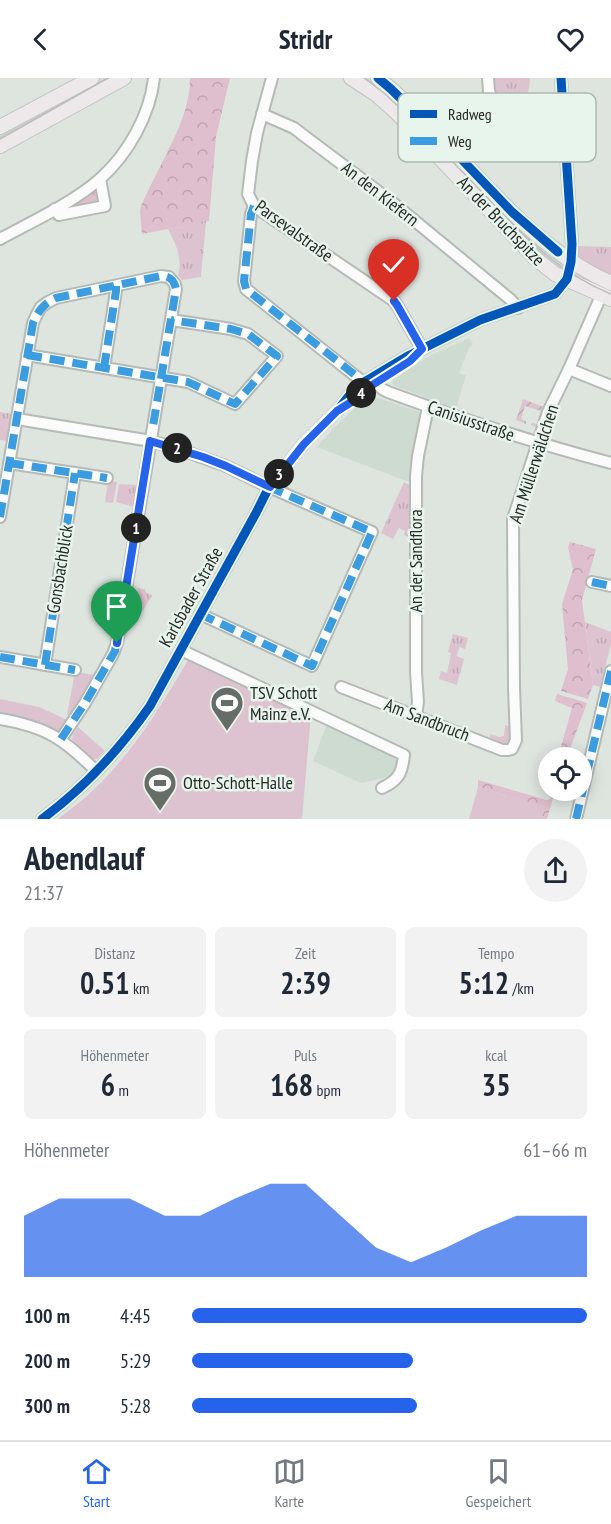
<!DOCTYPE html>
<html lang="de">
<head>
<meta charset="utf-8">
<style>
  :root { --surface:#fff; --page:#f2f2f3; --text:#1f2937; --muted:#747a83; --line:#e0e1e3; --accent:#2563eb }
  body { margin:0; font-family:"PT Sans Narrow",sans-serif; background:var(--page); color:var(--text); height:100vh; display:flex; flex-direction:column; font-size:22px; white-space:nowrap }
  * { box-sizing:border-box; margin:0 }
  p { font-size:20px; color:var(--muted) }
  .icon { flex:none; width:33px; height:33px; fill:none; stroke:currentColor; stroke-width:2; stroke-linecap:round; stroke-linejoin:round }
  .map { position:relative; height:741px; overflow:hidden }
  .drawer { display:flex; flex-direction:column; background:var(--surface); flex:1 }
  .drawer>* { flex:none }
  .tools { position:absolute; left:538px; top:669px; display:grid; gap:12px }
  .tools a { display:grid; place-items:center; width:54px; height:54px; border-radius:50%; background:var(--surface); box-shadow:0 3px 15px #0003; font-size:30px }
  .pin { position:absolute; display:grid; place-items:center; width:51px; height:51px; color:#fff; margin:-62px -26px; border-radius:50% 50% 50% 0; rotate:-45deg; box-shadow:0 0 6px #0007 }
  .pin .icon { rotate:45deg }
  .km { position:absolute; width:30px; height:30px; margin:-15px; border-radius:50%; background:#222; color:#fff; font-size:16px; line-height:30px; text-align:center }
  .round { display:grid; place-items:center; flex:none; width:63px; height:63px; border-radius:32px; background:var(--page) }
  .headline { display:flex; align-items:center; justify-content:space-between; height:102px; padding:0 24px }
  h1 { font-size:33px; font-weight:700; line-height:45px }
  .metrics { display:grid; grid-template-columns:repeat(3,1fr); gap:9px; height:102px; padding:6px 24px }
  .metrics div { display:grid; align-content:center; border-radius:9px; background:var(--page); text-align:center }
  .metrics b { font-size:30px; font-weight:700 }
  .metrics small { font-size:16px; font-weight:400 }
  .metrics p { font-size:16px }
  .chart { height:168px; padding:12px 24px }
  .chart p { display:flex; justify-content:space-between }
  .chart svg { width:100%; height:108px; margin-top:6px; fill:var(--accent); opacity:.7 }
  ul { padding:0 24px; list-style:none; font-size:20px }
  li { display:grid; grid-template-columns:96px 72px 1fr; align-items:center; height:45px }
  li i { height:15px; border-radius:8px; background:var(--accent) }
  header { display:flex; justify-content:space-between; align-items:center; height:78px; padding:0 24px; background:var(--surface); font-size:27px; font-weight:700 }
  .tab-bar { display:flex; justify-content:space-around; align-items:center; height:84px; border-top:2px solid var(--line); background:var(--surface); font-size:16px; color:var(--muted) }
  .tab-bar a { display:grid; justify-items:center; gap:3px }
  .tab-bar .on { color:var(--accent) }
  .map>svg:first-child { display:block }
</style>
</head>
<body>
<header><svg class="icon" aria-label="back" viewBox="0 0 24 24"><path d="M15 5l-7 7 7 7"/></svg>Stridr<svg class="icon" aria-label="heart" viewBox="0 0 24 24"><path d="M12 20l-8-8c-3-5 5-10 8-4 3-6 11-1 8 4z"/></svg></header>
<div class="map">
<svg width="611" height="741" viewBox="0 0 611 741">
  <defs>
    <pattern id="forest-crowns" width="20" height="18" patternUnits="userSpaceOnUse" patternTransform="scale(1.5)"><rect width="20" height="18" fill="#dfbece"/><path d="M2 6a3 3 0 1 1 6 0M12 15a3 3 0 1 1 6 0" fill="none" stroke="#bfa3b1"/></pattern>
    <pattern id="park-tufts" width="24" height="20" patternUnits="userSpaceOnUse" patternTransform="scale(1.5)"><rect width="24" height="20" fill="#ddc3d0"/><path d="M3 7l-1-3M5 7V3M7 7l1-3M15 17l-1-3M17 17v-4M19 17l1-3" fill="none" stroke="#bea8b3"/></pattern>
    <pattern id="garden-furrows" width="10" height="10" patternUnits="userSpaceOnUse" patternTransform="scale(1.5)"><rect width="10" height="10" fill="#ddc3d0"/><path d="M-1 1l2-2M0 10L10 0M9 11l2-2" fill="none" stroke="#bea8b3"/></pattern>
  </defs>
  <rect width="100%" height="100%" fill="#dee5df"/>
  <g fill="#cedbd0">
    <path d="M 98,0 L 112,0 L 0,61 L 0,55 Z"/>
    <path d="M 359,0 L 373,0 L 565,185 L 561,192 L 556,194 Z"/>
    <path d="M 469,260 L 473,266 L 469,270 L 459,295 L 466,297 L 456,331 L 393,307 L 392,303 L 394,301 L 412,289 L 431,277 Z"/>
    <path d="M 369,317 L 420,334 L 409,404 L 317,369 L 334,350 Z"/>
    <path d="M 327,646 L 400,681 L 393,698 L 361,705 L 313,683 Z"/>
  </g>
  <g fill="#ddc3d0">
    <path d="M 108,403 L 117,404 L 113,425 L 105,424 Z"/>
    <path d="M 188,582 L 311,636 L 302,741 L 58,741 C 68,733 78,726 87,718 C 130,679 159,632 188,582 Z"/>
    <path d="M 75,594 L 95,597 L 73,635 L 71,637 L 67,637 Z"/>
    <path d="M 0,621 L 39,629 L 68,642 L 58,653 L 33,643 L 0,636 Z"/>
    <path d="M 505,647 L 514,650 C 512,667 506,668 491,665 L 490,656 L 499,659 L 504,658 Z"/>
    <path d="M 78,649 L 105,673 L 97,681 L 92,681 L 72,662 L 73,656 Z"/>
    <path d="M 478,709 L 546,729 L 542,741 L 469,741 Z"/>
  </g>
  <g fill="url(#forest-crowns)">
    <path d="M 190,0 L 230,0 L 216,59 L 209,143 L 142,156 L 140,133 L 141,128 C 147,115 153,102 160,89 C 174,60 190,33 190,0 Z"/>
    <path d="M 96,111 L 98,112 L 101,123 L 68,131 L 68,127 Z"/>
    <path d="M 570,464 L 596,471 L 582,522 L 593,607 L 588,621 L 561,613 L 568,591 L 562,526 L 573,491 L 568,470 Z"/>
    <path d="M 557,616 L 587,625 L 567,679 L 558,679 L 572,630 L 555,623 Z"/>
    <path d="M 478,702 L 547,722 L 550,721 L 551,713 L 555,713 L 547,741 L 542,741 L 545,729 L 478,709 Z"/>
  </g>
  <g fill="url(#park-tufts)">
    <path d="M 494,0 L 530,0 C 530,11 525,20 526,30 L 507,30 C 497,20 495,13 494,0 Z"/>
    <path d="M 206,143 L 201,199 L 182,202 L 178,197 C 183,181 176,166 168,151 Z"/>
    <path d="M 577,168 L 611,169 L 611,198 L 582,182 L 578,178 Z"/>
    <path d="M 0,334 L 13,336 L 8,363 L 0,362 Z"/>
    <path d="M 404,404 L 409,407 L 412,460 L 404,457 L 405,453 L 399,450 L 393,461 L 381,455 Z"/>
    <path d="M 119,406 L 137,407 L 134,429 L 116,424 Z"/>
    <path d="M 138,510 L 145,511 L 146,514 L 150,516 L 152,518 L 134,546 L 130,545 Z"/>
    <path d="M 585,544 L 611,554 L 611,566 L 600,609 L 593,607 Z"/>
    <path d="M 453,556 L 468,560 L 465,571 L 459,569 L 457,578 L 464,581 L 457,607 L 439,601 L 441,593 L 447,595 L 451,575 L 448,574 Z"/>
  </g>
  <path fill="url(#garden-furrows)" d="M 523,321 L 544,329 L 537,349 L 531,347 L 532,345 L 537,346 L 541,333 L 525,328 L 521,341 L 526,343 L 526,346 L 516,342 Z"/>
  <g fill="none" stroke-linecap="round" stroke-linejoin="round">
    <g stroke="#b5bab6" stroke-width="14">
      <g id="minor">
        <path d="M 272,0 L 257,55 L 252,83 L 248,116 L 254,128 L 394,223 L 397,227 L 422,271"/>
        <path d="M 262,36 L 294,50 L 303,57 L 387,120 L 511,222 L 518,230"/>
        <path d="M 447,66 L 495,38 L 496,31 L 489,13 L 488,0"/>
        <path d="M 254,128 L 251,136 L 244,203 L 246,211 L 368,308"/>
        <path d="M 55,131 L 59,137 L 105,128 L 100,101"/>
        <path d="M 0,161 C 33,143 71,126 100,101 C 128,76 150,37 154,0"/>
        <path d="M 27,277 L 188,304 L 235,326 L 277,278 L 248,256 L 231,251 L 171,242"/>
        <path d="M 104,290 L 116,213 L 116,208"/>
        <path d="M 569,291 L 611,308"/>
        <path d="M 372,300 L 382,311 L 388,314 C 461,341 535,365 611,385"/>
        <path d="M 17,341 L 151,363 L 176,370 L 226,388 L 269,409 L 372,454 L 312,588 L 200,536"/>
        <path d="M 9,385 L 107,400"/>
        <path d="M 0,439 L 33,245 L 37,236 L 41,229 L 48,224 L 56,220 L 161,198 L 169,199 L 175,206 L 176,211 L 117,565 L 113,576 L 85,625 L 61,661"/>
        <path d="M 592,504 L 611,508"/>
        <path d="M 181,572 L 404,677 C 402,695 399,702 382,710"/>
        <path d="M 0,579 L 75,592"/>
        <path d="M 45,587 L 75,395"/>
        <path d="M 341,609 L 502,672 L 508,672 L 512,671 L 516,662 L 514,610 L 513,441 L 548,334 L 569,291 L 601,218"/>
        <path d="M 416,638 L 418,624 L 416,594 L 416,398 L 418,378 L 428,329"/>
        <path d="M 0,641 C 46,649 63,660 96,693"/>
        <path d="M 42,741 C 84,710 120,671 150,628 L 256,435 L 269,409 L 304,365 L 337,333 L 348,319 L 364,304 L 406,279 L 480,242 L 555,216 L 567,201 L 571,184 L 572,166 L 561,0"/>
        <path d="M 576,741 L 611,593"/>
      </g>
    </g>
    <g stroke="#c0c3c1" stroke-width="16">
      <g id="major">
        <path d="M 351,0 L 377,17 L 396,34 L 535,180 L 555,196 L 611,221"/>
        <path d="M 378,0 C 456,63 517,164 611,205"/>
        <path d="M 0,49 L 92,0"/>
        <path d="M 0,68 L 124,0"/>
      </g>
    </g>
    <use href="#minor" stroke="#fafbfa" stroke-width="10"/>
    <use href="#major" stroke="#ede8ea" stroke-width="14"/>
    <g stroke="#bcbdbc" stroke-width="1.5">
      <path d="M 364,0 L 384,15 L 401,31 C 427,57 453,84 478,110 C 520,154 554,193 611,216"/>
      <path d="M 0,61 L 108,0"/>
    </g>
    <g stroke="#3c9ce0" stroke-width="8" stroke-dasharray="15 8" stroke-linecap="butt">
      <path d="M 254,128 L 251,136 L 244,203 L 246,211 L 364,304"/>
      <path d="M 27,277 L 188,304 L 235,326 L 277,278 L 248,256 L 231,251 L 171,242"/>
      <path d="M 104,290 L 116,213 L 116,208"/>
      <path d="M 9,385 L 107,400"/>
      <path d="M 0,439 L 33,245 C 38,233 44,225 56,220 L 161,198 C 170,198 174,202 176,211 L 152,354"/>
      <path d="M 592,504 L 611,508"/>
      <path d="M 200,536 L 312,588 L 372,454 L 269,409"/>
      <path d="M 0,579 L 75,592"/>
      <path d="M 45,587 L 75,395"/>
      <path d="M 61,661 L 85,625 L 115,573 L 149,375"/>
      <path d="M 576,741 L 611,593"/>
    </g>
    <g stroke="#e8f5ec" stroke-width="13">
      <g id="cycleway">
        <path d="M 378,0 L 391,11 L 447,66 L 512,134 L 558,174"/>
        <path d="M 42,741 C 84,710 120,671 150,628 L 256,435 L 269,409 L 304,365 L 337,333 L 348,319 L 364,304 L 406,279 L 480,242 L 555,216 L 567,201 L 571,184 L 572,166 L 561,0"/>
      </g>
    </g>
    <use href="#cycleway" stroke="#0057b8" stroke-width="9"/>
  </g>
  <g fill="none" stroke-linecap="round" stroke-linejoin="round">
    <g stroke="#fff" stroke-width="12">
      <path id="route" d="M 117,565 L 150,363 L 203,379 L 226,388 L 270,409 L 304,366 L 337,333 L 353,323 L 366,311 L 410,283 L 422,271 L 397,227 L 394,223"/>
    </g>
    <use href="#route" stroke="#2563eb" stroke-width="8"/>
  </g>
  <defs>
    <g id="stadium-pin" transform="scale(1.725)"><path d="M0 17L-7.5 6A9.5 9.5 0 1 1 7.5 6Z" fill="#666c67" stroke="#e8f5ec"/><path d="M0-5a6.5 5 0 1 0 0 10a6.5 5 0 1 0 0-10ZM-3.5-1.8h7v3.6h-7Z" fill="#fff"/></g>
  </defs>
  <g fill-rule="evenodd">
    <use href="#stadium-pin" x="227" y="625"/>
    <use href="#stadium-pin" x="160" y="705"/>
  </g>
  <g text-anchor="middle" stroke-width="5" stroke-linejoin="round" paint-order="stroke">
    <g font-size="18" fill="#262b27" stroke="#e8f5ec">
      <text transform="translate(380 116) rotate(38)" y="6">An den Kiefern</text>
      <text transform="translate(501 143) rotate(46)" y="6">An der Bruchspitze</text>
      <text transform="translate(294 153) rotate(36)" y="6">Parsevalstraße</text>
      <text transform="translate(471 343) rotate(19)" y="6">Canisiusstraße</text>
      <text transform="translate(534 386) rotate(-72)" y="6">Am Müllerwäldchen</text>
      <text transform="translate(416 483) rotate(-90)" y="6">An der Sandflora</text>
      <text transform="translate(60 491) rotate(-81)" y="6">Gonsbachblick</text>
      <text transform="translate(191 519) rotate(-61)" y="6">Karlsbader Straße</text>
      <text transform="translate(427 642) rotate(21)" y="6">Am Sandbruch</text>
    </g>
    <g font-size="18" fill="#262b27" stroke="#e8f5ec" text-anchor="start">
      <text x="250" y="621">TSV Schott<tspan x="250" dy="21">Mainz e.V.</tspan></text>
      <text x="183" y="711">Otto-Schott-Halle</text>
    </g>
  </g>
  <rect x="398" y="15" width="198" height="69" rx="9" fill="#e8f5ec" stroke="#aeb8b1" stroke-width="1.5"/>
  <rect x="410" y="32" width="27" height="8" fill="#0057b8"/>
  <rect x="410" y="59" width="27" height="8" fill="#3c9ce0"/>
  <g font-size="16" fill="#262b27">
    <text x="448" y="42">Radweg</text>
    <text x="448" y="69">Weg</text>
  </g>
</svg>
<div class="tools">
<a><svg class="icon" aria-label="locate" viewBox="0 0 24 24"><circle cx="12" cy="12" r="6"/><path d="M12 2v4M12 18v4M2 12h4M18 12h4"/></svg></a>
</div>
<div class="pin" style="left:117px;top:565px;background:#1e9e55"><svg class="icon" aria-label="arrive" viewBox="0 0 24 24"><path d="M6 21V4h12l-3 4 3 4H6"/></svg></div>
<div class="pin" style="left:394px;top:223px;background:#d93025"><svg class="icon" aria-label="check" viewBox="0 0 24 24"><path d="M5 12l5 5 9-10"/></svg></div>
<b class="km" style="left:136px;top:450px">1</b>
<b class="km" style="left:177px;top:370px">2</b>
<b class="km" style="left:279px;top:396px">3</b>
<b class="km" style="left:361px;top:315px">4</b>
</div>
<section class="drawer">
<div class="headline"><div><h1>Abendlauf</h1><p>21:37</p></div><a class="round"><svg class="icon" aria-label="share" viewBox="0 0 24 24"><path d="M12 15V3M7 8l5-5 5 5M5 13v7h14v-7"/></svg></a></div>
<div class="metrics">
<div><p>Distanz</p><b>0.51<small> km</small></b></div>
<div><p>Zeit</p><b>2:39</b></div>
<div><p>Tempo</p><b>5:12<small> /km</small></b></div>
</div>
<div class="metrics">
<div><p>Höhenmeter</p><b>6<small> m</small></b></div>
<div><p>Puls</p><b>168<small> bpm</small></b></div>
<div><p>kcal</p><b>35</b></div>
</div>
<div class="chart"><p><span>Höhenmeter</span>61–66 m</p>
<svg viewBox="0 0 160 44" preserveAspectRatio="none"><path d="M0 44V19L10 12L20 12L30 12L40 19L50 19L60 12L70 6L80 6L90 19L100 32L110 38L120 32L130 25L140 19L150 19L160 19V44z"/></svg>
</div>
<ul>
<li><b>100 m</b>4:45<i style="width:100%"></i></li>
<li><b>200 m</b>5:29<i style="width:56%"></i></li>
<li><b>300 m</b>5:28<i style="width:57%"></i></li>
</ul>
</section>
<nav class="tab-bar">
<a class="on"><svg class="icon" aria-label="home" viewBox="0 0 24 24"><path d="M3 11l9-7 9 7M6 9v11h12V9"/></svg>Start</a>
<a><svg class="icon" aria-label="map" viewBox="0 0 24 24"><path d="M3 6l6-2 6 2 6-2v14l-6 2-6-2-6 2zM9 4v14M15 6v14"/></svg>Karte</a>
<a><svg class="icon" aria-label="saved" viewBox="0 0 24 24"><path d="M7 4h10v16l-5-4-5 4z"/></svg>Gespeichert</a>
</nav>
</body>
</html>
